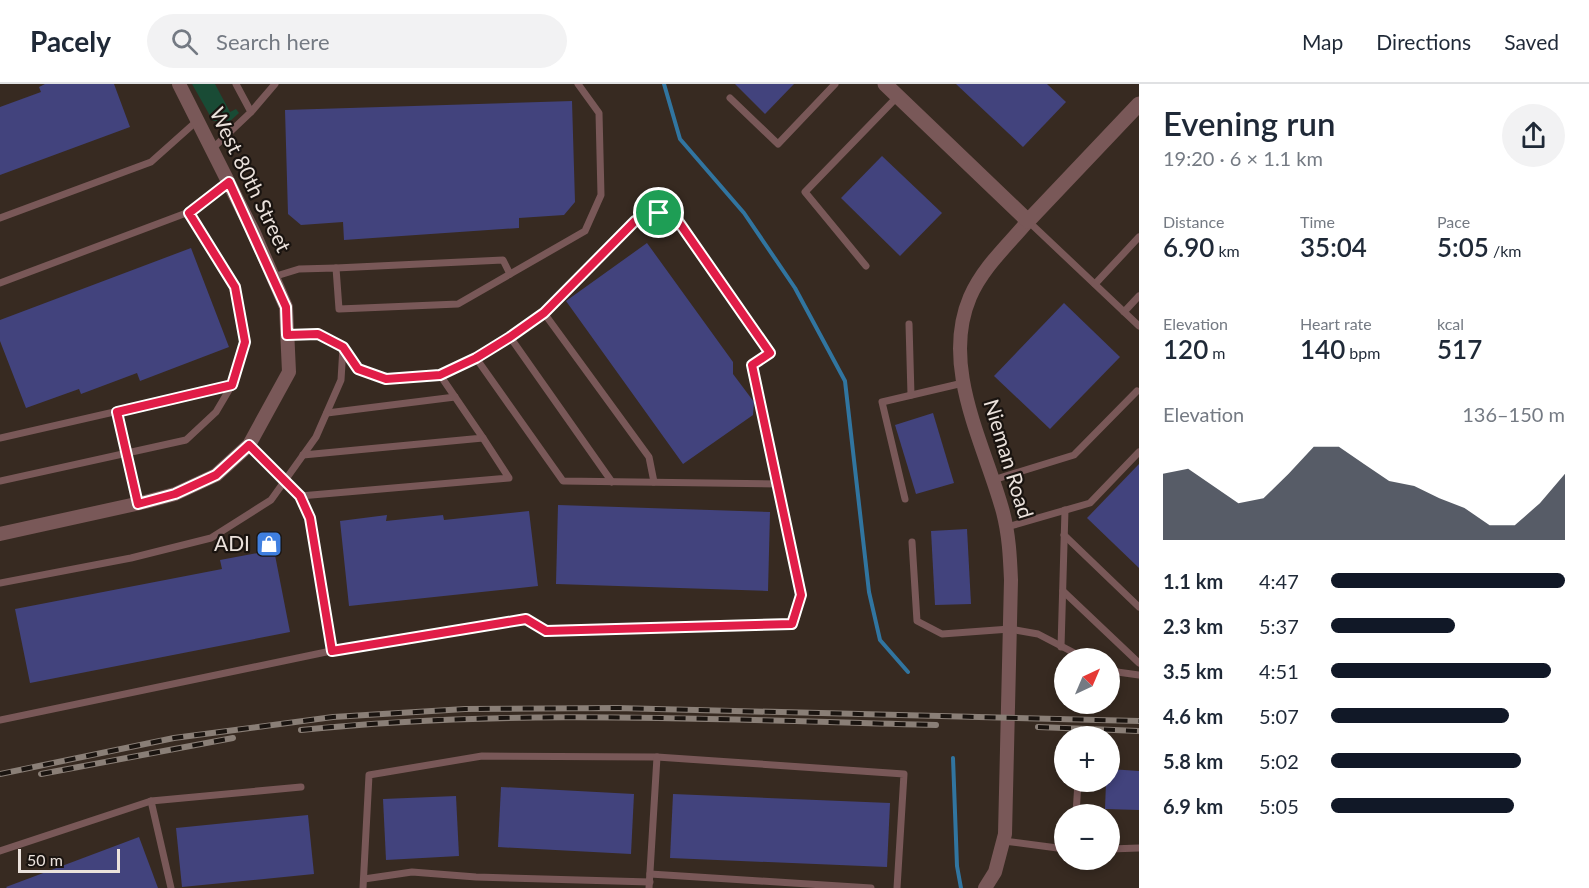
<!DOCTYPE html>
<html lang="en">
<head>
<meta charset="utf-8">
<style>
  :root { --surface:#fff; --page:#f2f2f3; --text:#1f2937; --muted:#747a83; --line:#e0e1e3; --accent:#111827 }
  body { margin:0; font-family:Lato,sans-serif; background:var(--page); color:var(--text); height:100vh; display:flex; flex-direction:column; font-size:22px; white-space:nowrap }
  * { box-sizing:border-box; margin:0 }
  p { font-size:20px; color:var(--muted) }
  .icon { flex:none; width:33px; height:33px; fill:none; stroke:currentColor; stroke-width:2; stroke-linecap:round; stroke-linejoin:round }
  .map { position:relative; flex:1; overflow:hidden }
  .panel { display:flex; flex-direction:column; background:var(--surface); width:450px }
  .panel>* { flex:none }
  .needle { width:39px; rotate:44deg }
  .fabs { position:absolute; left:1054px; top:564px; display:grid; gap:12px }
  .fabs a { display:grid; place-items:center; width:66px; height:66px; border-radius:50%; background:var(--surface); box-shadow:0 3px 9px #0003; font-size:30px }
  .scale { position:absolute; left:18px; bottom:15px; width:102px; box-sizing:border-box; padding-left:6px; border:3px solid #ebe2dc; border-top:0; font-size:16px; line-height:21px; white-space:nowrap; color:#ebe2dc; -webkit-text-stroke:4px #1a1410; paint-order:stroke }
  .pin { position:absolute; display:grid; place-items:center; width:51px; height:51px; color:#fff; margin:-26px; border:3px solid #fff; border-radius:50%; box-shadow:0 2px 6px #0007 }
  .round { display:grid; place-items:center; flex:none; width:63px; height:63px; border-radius:32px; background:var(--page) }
  .overview { display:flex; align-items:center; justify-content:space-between; height:102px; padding:0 24px }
  h1 { font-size:33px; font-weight:600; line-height:45px }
  .stats { display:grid; grid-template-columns:repeat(3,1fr); gap:9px; height:102px; padding:6px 24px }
  .stats div { display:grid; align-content:center }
  .stats b { font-size:26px; font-weight:600 }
  .stats small { font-size:16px; font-weight:400 }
  .stats p { font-size:16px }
  .chart { height:168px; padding:12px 24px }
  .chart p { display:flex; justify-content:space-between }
  .chart svg { width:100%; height:108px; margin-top:6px; fill:var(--accent); opacity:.7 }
  ul { padding:0 24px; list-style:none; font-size:20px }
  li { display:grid; grid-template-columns:96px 72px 1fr; align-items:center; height:45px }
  li i { height:15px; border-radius:8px; background:var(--accent) }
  header { display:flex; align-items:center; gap:36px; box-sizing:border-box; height:84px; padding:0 30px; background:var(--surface); border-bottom:2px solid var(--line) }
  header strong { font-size:28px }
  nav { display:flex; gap:33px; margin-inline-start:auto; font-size:21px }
  .search { width:420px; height:54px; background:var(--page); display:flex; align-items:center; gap:15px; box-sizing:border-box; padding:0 21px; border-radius:33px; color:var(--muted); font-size:22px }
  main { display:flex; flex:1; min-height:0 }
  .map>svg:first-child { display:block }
</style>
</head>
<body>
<header>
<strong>Pacely</strong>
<div class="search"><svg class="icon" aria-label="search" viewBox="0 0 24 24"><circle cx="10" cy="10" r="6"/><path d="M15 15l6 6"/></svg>Search here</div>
<nav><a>Map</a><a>Directions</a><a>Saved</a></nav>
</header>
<main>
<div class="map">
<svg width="1139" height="804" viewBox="0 0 1139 804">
  <rect width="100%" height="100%" fill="#372a21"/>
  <path fill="#194b35" d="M 192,0 L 215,0 L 230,28 L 236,25 L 239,29 L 229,38 L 213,37 Z"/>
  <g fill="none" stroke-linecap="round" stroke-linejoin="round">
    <g stroke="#3175a0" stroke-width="4">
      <path d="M 664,0 L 680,55 L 744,129 L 795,204 L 845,297 L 869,508 L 880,556 L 908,588"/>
      <path d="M 953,674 L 957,782 L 961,804"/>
    </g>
  </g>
  <g fill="#42437d">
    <path d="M 45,0 L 114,0 L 130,43 L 0,91 L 0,23 L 41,8 L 39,3 Z"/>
    <path d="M 735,0 L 794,0 L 765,30 Z"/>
    <path d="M 956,0 L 1047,0 L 1066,18 L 1023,63 Z"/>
    <path d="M 572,17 L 575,118 L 564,131 L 519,134 L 519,144 L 344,156 L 343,138 L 301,141 L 288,130 L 285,26 Z"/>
    <path d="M 882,72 L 942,129 L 900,172 L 841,114 Z"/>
    <path d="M 647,159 L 733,278 L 733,290 L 754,318 L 753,331 L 683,380 L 566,217 Z"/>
    <path d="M 191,164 L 229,263 L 140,297 L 137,289 L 81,310 L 79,305 L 26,324 L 0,257 L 0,236 Z"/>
    <path d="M 1064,219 L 1120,273 L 1050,345 L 994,292 Z"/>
    <path d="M 933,329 L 954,399 L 916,410 L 895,341 Z"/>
    <path d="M 1139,380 L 1139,484 L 1087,434 Z"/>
    <path d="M 558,421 L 770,428 L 768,507 L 556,500 Z"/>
    <path d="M 529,427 L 538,502 L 349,522 L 340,437 L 387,431 L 386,437 L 443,431 L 444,436 Z"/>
    <path d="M 967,445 L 971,520 L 935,521 L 931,447 Z"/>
    <path d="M 274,466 L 290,548 L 30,599 L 15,525 L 222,485 L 220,476 Z"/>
    <path d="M 1110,685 L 1139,687 L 1139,726 L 1105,725 L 1106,698 L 1110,698 Z"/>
    <path d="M 501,703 L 634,710 L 631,770 L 498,763 Z"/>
    <path d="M 673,710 L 890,719 L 887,783 L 670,774 Z"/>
    <path d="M 456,712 L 459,772 L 386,776 L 383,715 Z"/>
    <path d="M 308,731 L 314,790 L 182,803 L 176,744 Z"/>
    <path d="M 139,753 L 158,804 L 7,804 L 6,803 Z"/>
  </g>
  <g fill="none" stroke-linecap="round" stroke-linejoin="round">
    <g stroke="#795858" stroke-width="7">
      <path d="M 730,14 L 778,60 L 835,0"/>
      <path d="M 251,28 L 275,0"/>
      <path d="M 212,65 L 251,28 L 236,0"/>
      <path d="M 0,134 L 151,78 L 198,36"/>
      <path d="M 1028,137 L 1139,242"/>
      <path d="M 866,182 L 805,108 L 898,12"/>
      <path d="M 336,184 L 503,176 L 510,190"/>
      <path d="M 273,193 L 299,185 L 336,184 L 339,225 L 458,220 L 585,147 L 601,111 L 599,29 L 578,0"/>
      <path d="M 0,199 L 189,128 L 229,98"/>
      <path d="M 1095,200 L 1139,153"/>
      <path d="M 1124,228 L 1139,212"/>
      <path d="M 544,229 L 649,373 L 654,398"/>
      <path d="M 909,240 L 911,311"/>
      <path d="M 510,253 L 612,398"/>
      <path d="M 476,274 L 563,397 L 778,400"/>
      <path d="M 117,328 L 138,420"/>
      <path d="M 327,329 L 455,313"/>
      <path d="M 0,354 L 232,301"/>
      <path d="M 249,361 L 300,412 L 310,434 L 331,567 L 526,535 L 547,547 L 792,540 L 801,511 L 752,281 L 770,269 L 678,137 L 659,129 L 635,137 L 544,229 L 510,253 L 476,274 L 440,291 L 386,295 L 358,285 L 343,263 L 318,250 L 287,251"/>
      <path d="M 303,371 L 483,354 L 440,291"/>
      <path d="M 993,396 L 1074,371 L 1137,307"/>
      <path d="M 0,397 L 186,356 L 216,328 L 232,301 L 245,258 L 235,203 L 189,128"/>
      <path d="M 300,412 L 509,394 L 483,354"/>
      <path d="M 905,415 L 882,318 L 963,299"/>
      <path d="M 1007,443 L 1090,419 L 1139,368"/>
      <path d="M 1064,451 L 1139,523"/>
      <path d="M 912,458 L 917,537 L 942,550 L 1010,545 L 1038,550 L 1084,574"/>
      <path d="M 0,499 L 131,474 L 211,454 L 271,416 L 316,353 L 341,296 L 343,263"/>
      <path d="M 1063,507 L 1139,579"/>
      <path d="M 1061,563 L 1065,426"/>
      <path d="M 1110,587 L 1139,591"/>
      <path d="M 0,636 L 331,567"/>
      <path d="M 151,717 L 171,804"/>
      <path d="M 1076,730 L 1078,698"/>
      <path d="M 1004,757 L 1065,765"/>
      <path d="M 1110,765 L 1139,764"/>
      <path d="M 0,767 L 151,717 L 301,703"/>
      <path d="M 650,790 L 871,804"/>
      <path d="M 364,795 L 412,788 L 476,793 L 650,798"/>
      <path d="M 363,804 L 369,691 L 482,672 L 657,673 L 904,690 L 897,804"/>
      <path d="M 649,804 L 657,673"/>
    </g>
    <g stroke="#795858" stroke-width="14">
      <path d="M 0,450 L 145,418 L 175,410 L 216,391 L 249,361 L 289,288 L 286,223 L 254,149 L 179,0"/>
      <path d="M 985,804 L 995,788 L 1005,750 L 1011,496 C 1010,473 1009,451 1003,428 C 985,361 940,283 970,213 C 983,183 1008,161 1028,137"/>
    </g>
    <path stroke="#795858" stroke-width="15" d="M 885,0 L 1028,137 L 1139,20"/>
    <g stroke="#8a7f77" stroke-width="6">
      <g id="rail">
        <path d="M 1038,643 L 1139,647"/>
        <path d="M 301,646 C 512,624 725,636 936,641"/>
        <path d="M 0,690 L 174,654 L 333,633 L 465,625 L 617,624 L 1139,637"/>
        <path d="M 41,690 L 233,654"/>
      </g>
    </g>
    <use href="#rail" stroke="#1a1410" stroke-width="4" stroke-dasharray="11" stroke-linecap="butt"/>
  </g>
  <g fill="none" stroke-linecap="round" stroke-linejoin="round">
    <g stroke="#fff" stroke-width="12">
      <path id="route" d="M 229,98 L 286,223 L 287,251 L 318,250 L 343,263 L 358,285 L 386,295 L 440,291 L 476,274 L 510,253 L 544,229 L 635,137 L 659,129 L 678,137 L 770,269 L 752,281 L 801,511 L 792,540 L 546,547 L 526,535 L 332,567 L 310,434 L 300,412 L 249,361 L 216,391 L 175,410 L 138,420 L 117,328 L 232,301 L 245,258 L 235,203 L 189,129 Z"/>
    </g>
    <use href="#route" stroke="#e11d48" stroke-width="8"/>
  </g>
  <defs>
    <g id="shop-square" transform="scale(1.35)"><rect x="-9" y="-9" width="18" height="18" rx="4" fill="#3f7fe0" stroke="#1a1410"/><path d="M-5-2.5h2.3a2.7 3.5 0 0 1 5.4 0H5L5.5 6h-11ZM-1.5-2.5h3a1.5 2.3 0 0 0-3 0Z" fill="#fff"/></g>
  </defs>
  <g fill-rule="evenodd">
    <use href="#shop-square" x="269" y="460"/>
  </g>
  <g text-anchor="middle" stroke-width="4.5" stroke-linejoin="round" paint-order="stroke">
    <g font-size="21" fill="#ebe2dc" stroke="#1a1410">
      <text transform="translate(250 96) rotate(64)" y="7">West 80th Street</text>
      <text transform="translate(1008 375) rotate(73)" y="7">Nieman Road</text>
    </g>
    <g font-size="21" fill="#ebe2dc" stroke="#1a1410" text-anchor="end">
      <text x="250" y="467">ADI</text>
    </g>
  </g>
</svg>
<div class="fabs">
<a><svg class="needle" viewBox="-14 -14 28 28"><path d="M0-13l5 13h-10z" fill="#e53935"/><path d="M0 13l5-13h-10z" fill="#747a83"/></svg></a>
<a>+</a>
<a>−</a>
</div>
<div class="scale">50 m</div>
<div class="pin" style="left:659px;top:129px;background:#1e9e55"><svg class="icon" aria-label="arrive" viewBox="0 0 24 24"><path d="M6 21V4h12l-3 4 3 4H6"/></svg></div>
</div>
<section class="panel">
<div class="overview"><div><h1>Evening run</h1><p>19:20 · 6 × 1.1 km</p></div><a class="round"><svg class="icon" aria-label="share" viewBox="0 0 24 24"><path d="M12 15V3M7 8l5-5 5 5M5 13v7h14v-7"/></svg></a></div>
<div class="stats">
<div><p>Distance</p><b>6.90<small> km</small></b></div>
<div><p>Time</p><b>35:04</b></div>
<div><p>Pace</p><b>5:05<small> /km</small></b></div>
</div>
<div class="stats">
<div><p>Elevation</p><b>120<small> m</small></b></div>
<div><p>Heart rate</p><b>140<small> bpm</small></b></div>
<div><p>kcal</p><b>517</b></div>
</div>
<div class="chart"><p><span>Elevation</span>136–150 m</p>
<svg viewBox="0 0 160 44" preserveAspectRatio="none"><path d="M0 44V17L10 15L20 22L30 29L40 27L50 17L60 6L70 6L80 13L90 20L100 22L110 27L120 31L130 38L140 38L150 29L160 17V44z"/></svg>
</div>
<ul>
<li><b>1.1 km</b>4:47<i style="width:100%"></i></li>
<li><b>2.3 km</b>5:37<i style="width:53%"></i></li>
<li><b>3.5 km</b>4:51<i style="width:94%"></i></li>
<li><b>4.6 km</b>5:07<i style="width:76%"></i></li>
<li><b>5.8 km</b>5:02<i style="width:81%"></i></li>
<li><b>6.9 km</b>5:05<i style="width:78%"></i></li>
</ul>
</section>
</main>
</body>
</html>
